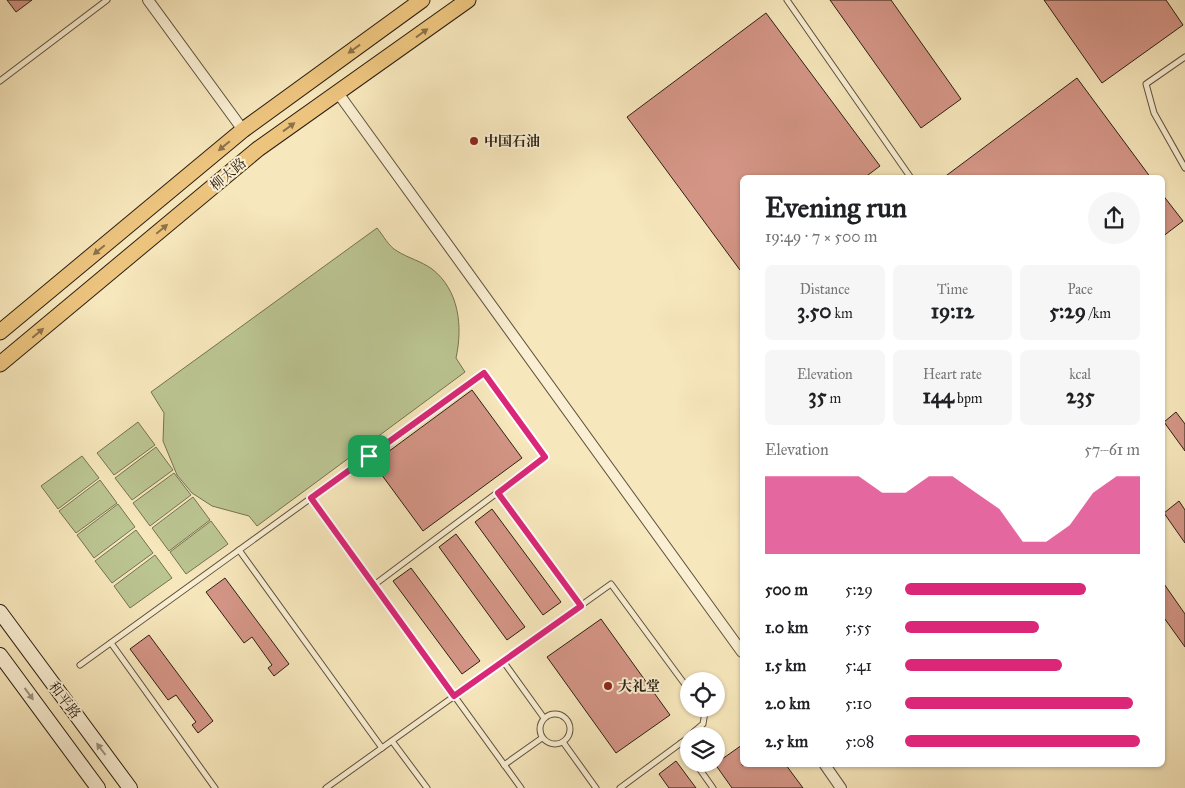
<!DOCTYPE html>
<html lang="en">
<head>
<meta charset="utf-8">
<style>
  :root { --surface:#fff; --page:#f6f6f6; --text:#202124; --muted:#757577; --accent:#db2777 }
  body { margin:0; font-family:"IM FELL Great Primer","Noto Serif SC",serif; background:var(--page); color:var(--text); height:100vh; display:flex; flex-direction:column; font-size:19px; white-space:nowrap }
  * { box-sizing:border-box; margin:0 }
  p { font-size:16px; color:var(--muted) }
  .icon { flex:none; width:28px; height:28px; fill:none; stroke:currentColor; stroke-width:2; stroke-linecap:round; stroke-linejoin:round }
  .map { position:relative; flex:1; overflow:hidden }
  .side { position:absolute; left:740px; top:175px; width:425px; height:592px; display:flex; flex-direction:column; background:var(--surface); border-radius:8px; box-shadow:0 1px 4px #0004 }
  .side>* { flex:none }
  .tools { position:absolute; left:680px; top:672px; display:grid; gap:10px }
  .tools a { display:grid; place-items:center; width:45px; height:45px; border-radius:50%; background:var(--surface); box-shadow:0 1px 4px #0004; font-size:25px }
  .pin { position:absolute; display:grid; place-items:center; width:42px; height:42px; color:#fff; margin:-21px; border-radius:10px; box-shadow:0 2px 8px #0006 }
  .round { display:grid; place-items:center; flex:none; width:52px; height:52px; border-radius:26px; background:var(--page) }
  .overview { display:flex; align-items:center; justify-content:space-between; height:85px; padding:0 25px }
  h1 { font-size:28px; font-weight:700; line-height:38px }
  .metrics { display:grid; grid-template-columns:repeat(3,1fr); gap:8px; height:85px; padding:5px 25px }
  .metrics div { display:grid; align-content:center; border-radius:8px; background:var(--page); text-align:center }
  .metrics b { font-size:21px; font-weight:700 }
  .metrics small { font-size:14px; font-weight:400 }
  .metrics p { font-size:14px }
  .chart { height:140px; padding:10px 25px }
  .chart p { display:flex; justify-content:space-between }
  .chart svg { width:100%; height:90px; margin-top:5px; fill:var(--accent); opacity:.7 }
  ul { padding:0 25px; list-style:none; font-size:16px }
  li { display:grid; grid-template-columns:80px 60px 1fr; align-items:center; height:38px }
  li i { height:12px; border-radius:6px; background:var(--accent) }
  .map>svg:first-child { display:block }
</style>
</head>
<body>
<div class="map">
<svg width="1185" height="788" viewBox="0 0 1185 788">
  <rect width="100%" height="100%" fill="#f7e7bc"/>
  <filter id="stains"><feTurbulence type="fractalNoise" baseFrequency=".004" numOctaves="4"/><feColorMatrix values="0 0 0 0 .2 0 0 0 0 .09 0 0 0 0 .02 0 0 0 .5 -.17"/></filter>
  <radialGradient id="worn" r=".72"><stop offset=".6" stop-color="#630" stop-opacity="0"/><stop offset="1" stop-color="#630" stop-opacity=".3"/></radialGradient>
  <g fill="#bbc592" stroke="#747252">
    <path d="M 377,228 C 383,235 389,247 397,251 C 408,258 421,261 432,269 C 459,290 463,326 456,358 L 465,372 L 257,526 L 249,516 L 212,506 L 192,493 L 177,475 L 163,441 L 164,413 L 151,392 Z"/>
    <path d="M 138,422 L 155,445 L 114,475 L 97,453 Z"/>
    <path d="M 156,447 L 173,470 L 132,500 L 115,478 Z"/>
    <path d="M 82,456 L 99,478 L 58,509 L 41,486 Z"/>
    <path d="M 174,473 L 191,495 L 150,526 L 133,503 Z"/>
    <path d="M 100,480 L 117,503 L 76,533 L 59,511 Z"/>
    <path d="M 193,497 L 210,520 L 169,551 L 152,528 Z"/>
    <path d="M 118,504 L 135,527 L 94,558 L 77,535 Z"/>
    <path d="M 211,521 L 228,544 L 186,574 L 170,552 Z"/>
    <path d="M 136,530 L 153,553 L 112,583 L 95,561 Z"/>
    <path d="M 155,555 L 172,578 L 130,608 L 114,586 Z"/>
  </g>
  <g fill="#d49586" stroke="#2c2013">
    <path d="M 7,0 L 32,0 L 16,12 Z"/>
    <path d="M 830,0 L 891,0 L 961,99 L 921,128 Z"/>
    <path d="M 1044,0 L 1166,0 L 1183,25 L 1102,83 Z"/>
    <path d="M 766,13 L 880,166 L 864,178 L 742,178 L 742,268 L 740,270 L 627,117 Z"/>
    <path d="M 1077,78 L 1151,178 L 943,178 Z"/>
    <path d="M 1162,194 L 1183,221 L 1162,237 Z"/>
    <path d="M 472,390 L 522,458 L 423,531 L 373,463 Z"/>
    <path d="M 1176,412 L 1185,424 L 1185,451 L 1164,422 Z"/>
    <path d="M 1179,501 L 1185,510 L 1185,543 L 1164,513 Z"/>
    <path d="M 492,509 L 561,602 L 543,615 L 475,522 Z"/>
    <path d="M 456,534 L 525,627 L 507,640 L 439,547 Z"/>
    <path d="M 411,568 L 480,661 L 462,674 L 393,581 Z"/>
    <path d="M 225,578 L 289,664 L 274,676 L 268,668 L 272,665 L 252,637 L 244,643 L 206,592 Z"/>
    <path d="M 1162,581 L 1185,614 L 1185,647 L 1162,615 Z"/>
    <path d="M 601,619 L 670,715 L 616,753 L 547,657 Z"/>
    <path d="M 149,635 L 213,721 L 198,733 L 192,725 L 196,722 L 176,695 L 168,700 L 130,649 Z"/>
    <path d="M 742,745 L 742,765 L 786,765 L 803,788 L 732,788 L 715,764 Z"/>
    <path d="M 676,761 L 696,788 L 669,788 L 659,774 Z"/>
  </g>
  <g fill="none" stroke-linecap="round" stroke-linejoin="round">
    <g stroke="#5f523d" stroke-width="7">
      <g id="service">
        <path d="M 787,0 L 911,178"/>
        <path d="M 1185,57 L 1146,84 L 1154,113 L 1185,168"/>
        <path d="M 0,81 L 107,0"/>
        <path d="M 498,493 L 581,606"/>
        <path d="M 311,498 L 521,788"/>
        <path d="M 239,550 L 382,748"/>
        <path d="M 111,643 L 215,788"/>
        <path d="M 503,661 L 544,718"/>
        <path d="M 80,665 L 484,373 L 545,457 L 374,585"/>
        <circle cx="555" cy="729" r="15"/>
        <path d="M 689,736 L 703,724 L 705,712 L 702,709"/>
        <path d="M 392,741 L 427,788"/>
        <path d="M 563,742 L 596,788"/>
        <path d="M 681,743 L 689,754"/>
        <path d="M 696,764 L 713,788"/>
        <path d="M 504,765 L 542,738"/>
        <path d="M 326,788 L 611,584 L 689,690"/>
        <path d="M 620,788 L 689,737"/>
      </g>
    </g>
    <g stroke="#5f523d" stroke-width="12">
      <g id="minor">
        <path d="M 148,0 L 243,130"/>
        <path d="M 338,93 L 742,652"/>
        <path d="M 825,765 L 841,788"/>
      </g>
    </g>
    <g stroke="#2c2013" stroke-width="16">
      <g id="secondary">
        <path d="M 0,612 L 130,788"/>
        <path d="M 0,655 L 98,788"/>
      </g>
    </g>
    <g stroke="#2c2013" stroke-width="17">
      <g id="primary">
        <path d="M 0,332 L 243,130 L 422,0"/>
        <path d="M 0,364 L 258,149 L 468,0"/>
      </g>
    </g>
    <use href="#service" stroke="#faefd3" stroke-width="5"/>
    <use href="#minor" stroke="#faefd3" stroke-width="10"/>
    <use href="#secondary" stroke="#faefd3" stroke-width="14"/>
    <use href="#primary" stroke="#ecc47e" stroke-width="15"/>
  </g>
  <defs><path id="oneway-solid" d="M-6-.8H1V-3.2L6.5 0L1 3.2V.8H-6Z" transform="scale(1.25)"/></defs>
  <g fill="#8c7248">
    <use href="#oneway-solid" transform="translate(422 33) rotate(-36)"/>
    <use href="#oneway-solid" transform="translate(354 49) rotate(144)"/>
    <use href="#oneway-solid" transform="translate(289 127) rotate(-36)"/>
    <use href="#oneway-solid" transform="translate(224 146) rotate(140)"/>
    <use href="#oneway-solid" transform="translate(162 229) rotate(-40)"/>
    <use href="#oneway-solid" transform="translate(99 250) rotate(140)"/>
    <use href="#oneway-solid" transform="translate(38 333) rotate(-40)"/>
  </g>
  <g fill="#9d927d">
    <use href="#oneway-solid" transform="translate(29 694) rotate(54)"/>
    <use href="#oneway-solid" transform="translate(101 749) rotate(-127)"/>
  </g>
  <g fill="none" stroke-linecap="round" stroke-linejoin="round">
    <g stroke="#fff" stroke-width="10">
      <path id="route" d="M 484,373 L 545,457 L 498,493 L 581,606 L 454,696 L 311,498 Z"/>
    </g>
    <use href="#route" stroke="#db2777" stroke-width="6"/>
  </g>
  <g fill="#8f2418" stroke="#faefd3" stroke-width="2">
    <circle cx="474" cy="141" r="5"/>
    <circle cx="608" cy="686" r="5"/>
  </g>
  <g text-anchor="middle" stroke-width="4" stroke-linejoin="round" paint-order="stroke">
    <g font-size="14" font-weight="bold" fill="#2c2013" stroke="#faefd3" text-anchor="start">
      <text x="484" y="146">中国石油</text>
      <text x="618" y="691">大礼堂</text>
    </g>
    <g font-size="14" fill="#2c2013" stroke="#faefd3">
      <text transform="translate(228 174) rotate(-40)" y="5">柳太路</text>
      <text transform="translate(65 700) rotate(53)" y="5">和平路</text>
    </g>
  </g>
  <rect width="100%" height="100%" filter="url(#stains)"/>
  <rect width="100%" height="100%" fill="url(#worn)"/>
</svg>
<div class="tools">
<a><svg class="icon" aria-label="locate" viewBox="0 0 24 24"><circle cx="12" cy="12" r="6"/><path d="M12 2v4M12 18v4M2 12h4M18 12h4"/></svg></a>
<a><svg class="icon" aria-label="layers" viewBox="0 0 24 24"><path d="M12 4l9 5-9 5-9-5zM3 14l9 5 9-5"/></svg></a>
</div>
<div class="pin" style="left:369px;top:456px;background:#1e9e55"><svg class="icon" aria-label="arrive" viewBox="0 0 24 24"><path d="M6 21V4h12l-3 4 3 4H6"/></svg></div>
<section class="side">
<div class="overview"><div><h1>Evening run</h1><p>19:49 · 7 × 500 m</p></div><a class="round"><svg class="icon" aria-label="share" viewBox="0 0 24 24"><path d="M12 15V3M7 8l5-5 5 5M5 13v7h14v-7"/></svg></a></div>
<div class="metrics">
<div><p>Distance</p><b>3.50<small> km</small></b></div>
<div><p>Time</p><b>19:12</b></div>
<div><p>Pace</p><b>5:29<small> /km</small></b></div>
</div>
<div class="metrics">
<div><p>Elevation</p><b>35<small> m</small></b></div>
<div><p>Heart rate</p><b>144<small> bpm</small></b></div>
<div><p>kcal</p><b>235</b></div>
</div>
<div class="chart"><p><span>Elevation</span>57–61 m</p>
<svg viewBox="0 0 160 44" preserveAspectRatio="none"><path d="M0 44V6L10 6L20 6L30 6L40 6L50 14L60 14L70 6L80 6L90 14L100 22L110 38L120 38L130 30L140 14L150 6L160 6V44z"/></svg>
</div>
<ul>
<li><b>500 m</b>5:29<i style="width:77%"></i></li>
<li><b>1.0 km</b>5:55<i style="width:57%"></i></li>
<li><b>1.5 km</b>5:41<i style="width:67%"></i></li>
<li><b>2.0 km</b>5:10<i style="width:97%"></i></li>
<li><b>2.5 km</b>5:08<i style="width:100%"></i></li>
</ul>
</section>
</div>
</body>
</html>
